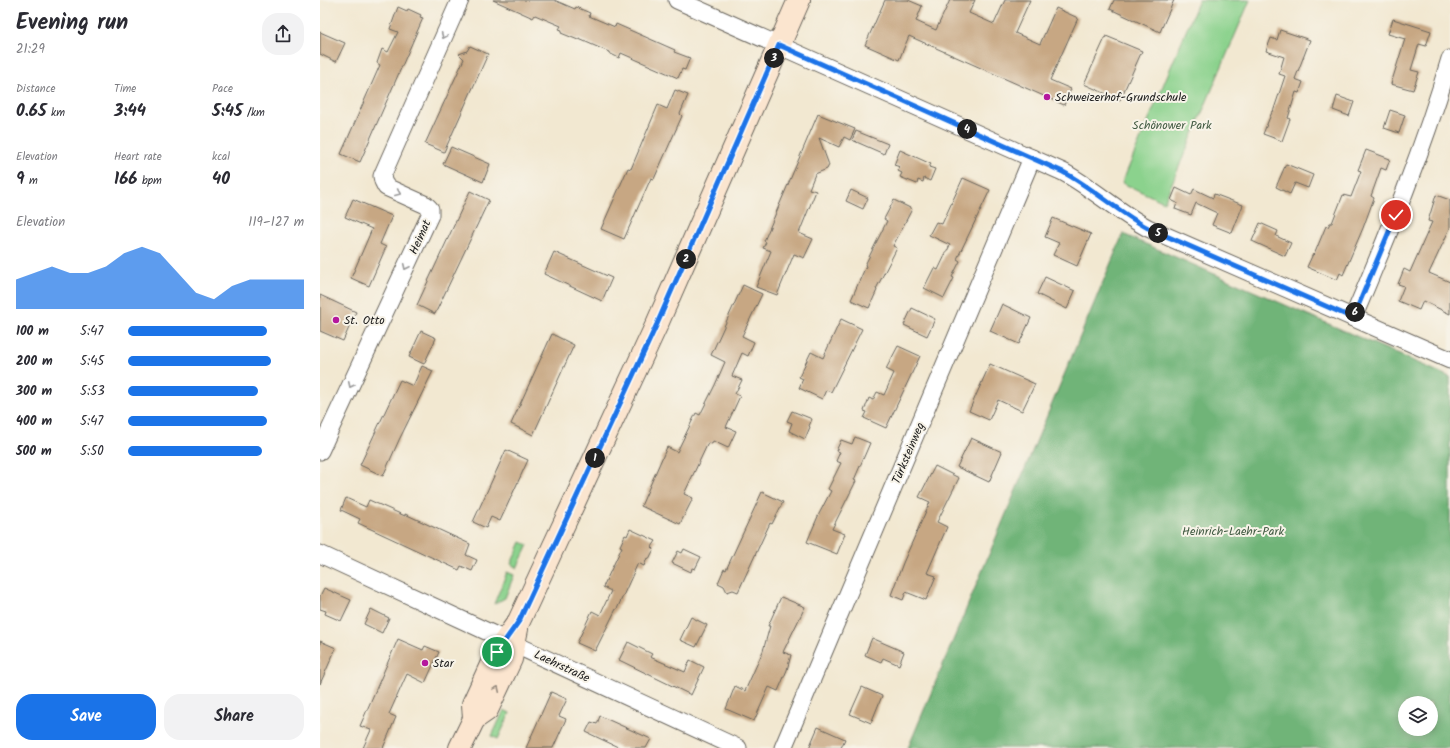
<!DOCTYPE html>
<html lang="en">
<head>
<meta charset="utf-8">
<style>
  :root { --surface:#fff; --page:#f2f2f3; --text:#2b2b33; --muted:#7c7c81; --accent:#1a73e8 }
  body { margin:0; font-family:Kalam,sans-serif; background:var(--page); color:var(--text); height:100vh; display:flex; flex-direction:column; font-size:15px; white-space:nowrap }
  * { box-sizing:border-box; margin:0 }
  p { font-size:13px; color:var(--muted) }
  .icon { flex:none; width:22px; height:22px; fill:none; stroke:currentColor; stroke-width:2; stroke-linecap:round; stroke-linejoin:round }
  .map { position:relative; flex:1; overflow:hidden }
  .sheet { display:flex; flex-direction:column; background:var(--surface); width:320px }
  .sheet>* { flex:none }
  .fabs { position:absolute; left:1078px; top:696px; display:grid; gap:8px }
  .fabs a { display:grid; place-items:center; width:40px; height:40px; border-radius:50%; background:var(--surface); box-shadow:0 2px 10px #0003; font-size:20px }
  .pin { position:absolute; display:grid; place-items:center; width:34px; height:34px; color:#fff; margin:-17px; border:2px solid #fff; border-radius:50%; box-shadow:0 1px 4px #0007 }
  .km { position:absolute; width:20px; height:20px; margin:-10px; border-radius:50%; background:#222; color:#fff; font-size:11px; line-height:20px; text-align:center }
  .round { display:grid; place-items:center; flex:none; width:42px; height:42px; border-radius:16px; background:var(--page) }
  .head { display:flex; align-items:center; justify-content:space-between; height:68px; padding:0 16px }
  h1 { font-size:22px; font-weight:800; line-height:30px }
  .stats { display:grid; grid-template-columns:repeat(3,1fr); gap:6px; height:68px; padding:4px 16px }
  .stats div { display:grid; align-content:center }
  .stats b { font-size:17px; font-weight:800 }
  .stats small { font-size:11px; font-weight:400 }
  .stats p { font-size:11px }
  .chart { height:112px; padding:8px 16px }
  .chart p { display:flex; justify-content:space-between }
  .chart svg { width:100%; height:72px; margin-top:4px; fill:var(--accent); opacity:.7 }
  .cta { display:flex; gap:8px; margin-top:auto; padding:8px 16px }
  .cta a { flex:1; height:46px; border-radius:16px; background:var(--accent); color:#fff; font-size:16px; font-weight:800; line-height:46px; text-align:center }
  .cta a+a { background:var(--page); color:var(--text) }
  ul { padding:0 16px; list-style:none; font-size:13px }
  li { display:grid; grid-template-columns:64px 48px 1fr; align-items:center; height:30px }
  li i { height:10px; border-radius:5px; background:var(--accent) }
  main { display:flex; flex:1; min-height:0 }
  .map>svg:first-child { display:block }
</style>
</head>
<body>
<main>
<section class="sheet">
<div class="head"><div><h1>Evening run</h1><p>21:29</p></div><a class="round"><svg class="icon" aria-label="share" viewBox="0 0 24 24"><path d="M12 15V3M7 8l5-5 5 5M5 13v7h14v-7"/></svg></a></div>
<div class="stats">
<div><p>Distance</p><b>0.65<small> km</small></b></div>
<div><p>Time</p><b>3:44</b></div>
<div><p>Pace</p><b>5:45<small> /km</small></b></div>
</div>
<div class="stats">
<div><p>Elevation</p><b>9<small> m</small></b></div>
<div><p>Heart rate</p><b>166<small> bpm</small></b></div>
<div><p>kcal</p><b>40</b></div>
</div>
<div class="chart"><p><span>Elevation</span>119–127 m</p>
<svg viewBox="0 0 160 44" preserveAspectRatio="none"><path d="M0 44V26L10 22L20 18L30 22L40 22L50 18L60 10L70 6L80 10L90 22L100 34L110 38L120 30L130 26L140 26L150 26L160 26V44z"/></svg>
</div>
<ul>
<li><b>100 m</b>5:47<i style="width:79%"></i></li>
<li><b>200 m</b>5:45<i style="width:81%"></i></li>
<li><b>300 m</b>5:53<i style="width:74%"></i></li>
<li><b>400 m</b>5:47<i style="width:79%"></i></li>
<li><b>500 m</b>5:50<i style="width:76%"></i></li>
</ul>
<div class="cta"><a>Save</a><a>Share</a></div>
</section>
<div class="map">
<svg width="1130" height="748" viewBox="0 0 1130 748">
  <rect width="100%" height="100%" fill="#f7f3e8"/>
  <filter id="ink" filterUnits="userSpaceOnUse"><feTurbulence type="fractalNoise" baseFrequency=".025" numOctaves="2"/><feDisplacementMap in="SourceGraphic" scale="8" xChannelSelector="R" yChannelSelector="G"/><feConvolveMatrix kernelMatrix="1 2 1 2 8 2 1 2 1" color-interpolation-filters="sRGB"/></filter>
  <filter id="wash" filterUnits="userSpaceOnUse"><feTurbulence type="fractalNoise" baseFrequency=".012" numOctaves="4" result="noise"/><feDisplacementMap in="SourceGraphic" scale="16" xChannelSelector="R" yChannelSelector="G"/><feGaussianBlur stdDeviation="0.9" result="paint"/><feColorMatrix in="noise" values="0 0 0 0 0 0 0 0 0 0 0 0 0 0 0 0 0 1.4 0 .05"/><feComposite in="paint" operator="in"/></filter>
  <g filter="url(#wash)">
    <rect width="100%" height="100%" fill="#f2e8d1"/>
    <g fill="#8bd28d" stroke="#547754">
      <path d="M 879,0 L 930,0 L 844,202 L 802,183 Z"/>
      <path d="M 201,542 L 208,545 L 197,568 L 191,564 Z"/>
      <path d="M 187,572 L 194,575 L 185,598 L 174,604 Z"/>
      <path d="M 184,710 L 190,713 L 178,739 L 172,736 Z"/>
    </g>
    <path fill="#70b478" stroke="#46684a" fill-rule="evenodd" d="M 803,234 L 1130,377 L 1130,748 L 588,748 ZM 1085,703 L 1111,703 L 1111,729 L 1085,729 Z"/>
    <g id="blocks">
      <g fill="#c7a783">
        <path d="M 173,0 L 234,0 L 255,9 L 256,7 L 270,13 L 269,16 L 295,27 L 296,24 L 355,50 L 354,52 L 370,58 L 365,70 L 362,69 L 358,78 L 301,53 L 299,58 L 289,53 L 289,52 L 259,39 L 258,40 L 241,33 L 242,30 L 239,29 L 241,26 L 215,15 L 213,18 Z"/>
        <path d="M 565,0 L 588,0 L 602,6 L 596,21 L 616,30 L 630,0 L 655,0 L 649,13 L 674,24 L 685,0 L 710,0 L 695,33 L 720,44 L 736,8 L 758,18 L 730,80 L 751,89 L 744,105 L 589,36 L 579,60 L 545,45 Z"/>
        <path d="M 794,0 L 854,0 L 840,32 L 790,9 Z"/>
        <path d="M 78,7 L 87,11 L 88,9 L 101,15 L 100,17 L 103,18 L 40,162 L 21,154 L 60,65 L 57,63 L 62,49 L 68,52 L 78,32 L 70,29 Z"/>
        <path d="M 1073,19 L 1111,31 L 1106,46 L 1099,44 L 1091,70 L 1099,72 L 1093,90 L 1071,84 L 1085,39 L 1068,34 Z"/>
        <path d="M 960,30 L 990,40 L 975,79 L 983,82 L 979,93 L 976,92 L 968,118 L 970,119 L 962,141 L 943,134 L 952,112 L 953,112 L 965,76 L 959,74 L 964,57 L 946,51 L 951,38 L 957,40 Z"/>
        <path d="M 0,32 L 25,43 L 16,62 L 0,54 Z"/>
        <path d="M 786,36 L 822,51 L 800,100 L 764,84 Z"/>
        <path d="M 150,46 L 168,54 L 124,152 L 105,144 L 144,59 L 139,54 L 147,51 Z"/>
        <path d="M 355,90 L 368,95 L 360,114 L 362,116 L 334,179 L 331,178 L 304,239 L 281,229 L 308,168 L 311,169 L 338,105 L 347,109 Z"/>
        <path d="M 1017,96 L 1034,102 L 1029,116 L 1013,110 Z"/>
        <path d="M 1070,110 L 1085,115 L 1079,133 L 1064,128 Z"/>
        <path d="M 498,114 L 535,129 L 530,140 L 524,137 L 519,147 L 499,138 L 509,165 L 507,169 L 495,174 L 489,189 L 496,191 L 479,233 L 493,239 L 484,258 L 474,254 L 457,295 L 436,287 L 451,251 L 443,248 L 446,242 L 444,241 Z"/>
        <path d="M 536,131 L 568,144 L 564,154 L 532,140 Z"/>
        <path d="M 131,147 L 170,164 L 163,182 L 123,164 Z"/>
        <path d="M 580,150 L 611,164 L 609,167 L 615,169 L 610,181 L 604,178 L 603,182 L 598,180 L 597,184 L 580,177 L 582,173 L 578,171 L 580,167 L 574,165 Z"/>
        <path d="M 1046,150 L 1070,159 L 1066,170 L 1061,168 L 1051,196 L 1054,198 L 1043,228 L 1023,275 L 1020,273 L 1017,280 L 987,267 L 993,254 L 994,255 L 1006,226 L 1008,227 L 1010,223 L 1012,223 L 1023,195 L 1031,197 L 1041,171 L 1038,170 Z"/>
        <path d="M 966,164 L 993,175 L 988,188 L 975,183 L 970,194 L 956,187 Z"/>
        <path d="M 643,178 L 670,190 L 637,259 L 640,261 L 632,277 L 634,278 L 624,298 L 604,288 L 614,268 L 618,270 L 630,245 L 609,235 L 616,222 L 622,224 Z"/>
        <path d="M 856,188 L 871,195 L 874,189 L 893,198 L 894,194 L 923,205 L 912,233 L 892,225 L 897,213 L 876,203 L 871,215 L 855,209 L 857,203 L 851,200 Z"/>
        <path d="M 531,190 L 548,198 L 543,209 L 526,201 Z"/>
        <path d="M 150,191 L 169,200 L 115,314 L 97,305 Z"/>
        <path d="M 1116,195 L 1130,200 L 1130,228 L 1109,273 L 1130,282 L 1130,314 L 1103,301 L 1099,310 L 1078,301 L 1084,286 L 1078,284 L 1084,269 L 1090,272 L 1112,222 L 1108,221 Z"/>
        <path d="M 33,199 L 72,216 L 60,244 L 66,247 L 49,286 L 31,278 L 52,229 L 25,217 Z"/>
        <path d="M 574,200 L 592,209 L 573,246 L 577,248 L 556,289 L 557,290 L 549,308 L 531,300 L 546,266 L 545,265 L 567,221 L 564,219 Z"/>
        <path d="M 733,218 L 771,234 L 757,266 L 733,255 L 739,243 L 725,237 Z"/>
        <path d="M 940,223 L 958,231 L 956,236 L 971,243 L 965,256 L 932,241 Z"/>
        <path d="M 234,252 L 292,278 L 282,301 L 224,274 Z"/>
        <path d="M 725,277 L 755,291 L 747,309 L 717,294 Z"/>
        <path d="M 423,285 L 442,294 L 422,336 L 434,342 L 428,356 L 422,353 L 412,376 L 422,380 L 415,394 L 420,396 L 406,427 L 416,431 L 408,448 L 393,441 L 392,444 L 388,443 L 364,494 L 373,498 L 360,524 L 321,506 L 347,447 L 357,452 L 376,413 L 380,415 L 395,385 L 405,362 L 391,355 Z"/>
        <path d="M 0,295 L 36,312 L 23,341 L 0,331 Z"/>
        <path d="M 682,304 L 711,318 L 699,344 L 670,331 Z"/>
        <path d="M 592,308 L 615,319 L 607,336 L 584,325 Z"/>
        <path d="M 521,319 L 542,329 L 511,392 L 506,390 L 502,399 L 479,388 L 483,379 L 479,377 L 491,352 L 503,358 Z"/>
        <path d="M 101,331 L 116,338 L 104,364 L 89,357 Z"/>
        <path d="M 232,334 L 254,345 L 213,435 L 191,424 Z"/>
        <path d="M 578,346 L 600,356 L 566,428 L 544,418 L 547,412 L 544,411 L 549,398 L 553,400 L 557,392 L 564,395 L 574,373 L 566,369 Z"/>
        <path d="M 670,364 L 715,384 L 702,411 L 678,400 L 669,420 L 649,411 Z"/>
        <path d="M 102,366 L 113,371 L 79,440 L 63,476 L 40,465 L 80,380 L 93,386 Z"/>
        <path d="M 472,411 L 492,419 L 489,426 L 490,427 L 485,439 L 469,431 L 472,423 L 467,421 Z"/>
        <path d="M 535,437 L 550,443 L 534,480 L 536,481 L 512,529 L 525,534 L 517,554 L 487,542 L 499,514 L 511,491 L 508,489 L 521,463 L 516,461 L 520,452 L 516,451 L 521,440 L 532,444 Z"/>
        <path d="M 651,438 L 682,452 L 669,482 L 637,467 Z"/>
        <path d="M 186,450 L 208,460 L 180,521 L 171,517 L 166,528 L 153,522 Z"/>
        <path d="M 615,466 L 639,478 L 617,522 L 627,527 L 607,573 L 616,576 L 606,600 L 586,592 L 583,600 L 571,595 L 583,563 L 610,502 L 599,497 Z"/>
        <path d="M 442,492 L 463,502 L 452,524 L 450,523 L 418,592 L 413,590 L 407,592 L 404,586 L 398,583 L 404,569 L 406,570 Z"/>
        <path d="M 26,498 L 46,507 L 49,500 L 85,516 L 85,514 L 150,544 L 146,555 L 157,560 L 152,571 L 141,566 L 139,570 L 38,523 L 40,519 L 21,510 Z"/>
        <path d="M 310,529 L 336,541 L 332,547 L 334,549 L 329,559 L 327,558 L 324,566 L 318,563 L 297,609 L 296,609 L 275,651 L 257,643 L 272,611 L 280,615 L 291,591 L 283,587 L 302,547 L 300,546 L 305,535 L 307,536 Z"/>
        <path d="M 364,549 L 381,557 L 375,569 L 372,568 L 371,572 L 352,563 L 358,551 L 362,553 Z"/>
        <path d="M 4,588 L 31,600 L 21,621 L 5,614 L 6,611 L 0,609 L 0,596 Z"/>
        <path d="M 461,597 L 485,607 L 463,652 L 471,655 L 467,670 L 458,691 L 449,687 L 434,721 L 406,709 L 415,686 L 425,691 L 443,651 L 450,626 L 448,626 Z"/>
        <path d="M 51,609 L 69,618 L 62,633 L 44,624 Z"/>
        <path d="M 371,617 L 387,625 L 376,647 L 360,640 Z"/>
        <path d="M 552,638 L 584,652 L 579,665 L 563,658 L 561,662 L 545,655 Z"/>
        <path d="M 78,639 L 103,650 L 105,646 L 119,652 L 105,683 L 87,674 L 69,714 L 76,717 L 63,748 L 43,748 L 51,730 L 40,726 Z"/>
        <path d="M 0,641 L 16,648 L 0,684 Z"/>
        <path d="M 308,642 L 332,654 L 330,657 L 365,672 L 370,660 L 384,667 L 371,695 L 299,660 Z"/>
        <path d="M 542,687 L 562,696 L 551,723 L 530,714 Z"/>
        <path d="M 231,692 L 247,699 L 239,716 L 246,719 L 242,728 L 233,748 L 206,748 Z"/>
        <path d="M 280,716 L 331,739 L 326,748 L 300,748 L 266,732 L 271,722 L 277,724 Z"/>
        <path d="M 498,727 L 525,739 L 521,748 L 489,748 Z"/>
      </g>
    </g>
  </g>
  <g filter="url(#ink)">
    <use href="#blocks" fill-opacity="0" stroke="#67635b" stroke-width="1"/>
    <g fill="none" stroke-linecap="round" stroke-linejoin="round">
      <g stroke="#67635b" stroke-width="19">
        <g id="minor">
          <path d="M 357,0 L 743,172 C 773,188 798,212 828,228 L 1130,360"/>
          <path d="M 1033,318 C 1069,233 1104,148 1130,59"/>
          <path d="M 0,451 L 110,215 L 110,209 L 106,205 L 66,187 L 63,181 L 62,176 L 140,0"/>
          <path d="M 0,554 L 418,748"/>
          <path d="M 463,748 L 712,158"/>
        </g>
      </g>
      <g stroke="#67635b" stroke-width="24">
        <g id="secondary">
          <path d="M 154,719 L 167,710 L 191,659 L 197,629"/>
          <path d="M 140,748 L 154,719 L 153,704 L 177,652 L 199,621 L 231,552 L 337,324 L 479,0"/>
        </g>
      </g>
      <use href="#minor" stroke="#fff" stroke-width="17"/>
      <use href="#secondary" stroke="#fbe5cf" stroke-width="22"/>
    </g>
    <defs><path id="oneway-chevron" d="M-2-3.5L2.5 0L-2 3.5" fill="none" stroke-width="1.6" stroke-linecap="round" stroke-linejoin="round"/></defs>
    <g stroke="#999">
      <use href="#oneway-chevron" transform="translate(124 36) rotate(114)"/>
      <use href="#oneway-chevron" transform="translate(78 193) rotate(23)"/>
      <use href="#oneway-chevron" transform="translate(86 267) rotate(115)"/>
      <use href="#oneway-chevron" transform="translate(31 385) rotate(115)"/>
    </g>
    <use stroke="#978b7e" href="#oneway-chevron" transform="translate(177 689) rotate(-65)"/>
  </g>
  <g fill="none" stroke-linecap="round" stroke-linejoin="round" filter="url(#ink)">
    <g stroke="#fff" stroke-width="8">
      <path id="route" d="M 177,652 L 199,621 L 337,324 L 459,45 L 743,172 C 773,188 798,212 828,228 L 1033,318 L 1076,215"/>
    </g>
    <use href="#route" stroke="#1a73e8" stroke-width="5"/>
  </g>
  <g fill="#b5179e" stroke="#f7f3e8" stroke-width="1.5">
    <circle cx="727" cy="97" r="4"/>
    <circle cx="16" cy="320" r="4"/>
    <circle cx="105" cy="663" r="4"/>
  </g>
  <g text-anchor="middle" stroke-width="4" stroke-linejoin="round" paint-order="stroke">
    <g font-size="12" fill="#1c1c1c" stroke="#f7f3e8" text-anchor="start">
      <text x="735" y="101">Schweizerhof-Grundschule</text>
      <text x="24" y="324">St. Otto</text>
      <text x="113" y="667">Star</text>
    </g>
    <g font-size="12" fill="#435c44" stroke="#f7f3e8">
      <text x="852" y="129">Schönower Park</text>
      <text x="913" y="535">Heinrich-Laehr-Park</text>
    </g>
    <g font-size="12" fill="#1c1c1c" stroke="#f7f3e8">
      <text transform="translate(100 237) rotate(-66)" y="4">Heimat</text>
      <text transform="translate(588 453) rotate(-67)" y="4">Türksteinweg</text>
      <text transform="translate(242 666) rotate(25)" y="4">Laehrstraße</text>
    </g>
  </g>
</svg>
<div class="fabs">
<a><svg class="icon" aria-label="layers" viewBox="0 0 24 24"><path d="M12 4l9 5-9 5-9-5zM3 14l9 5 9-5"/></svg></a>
</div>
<div class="pin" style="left:177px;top:652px;background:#1e9e55"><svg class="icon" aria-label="arrive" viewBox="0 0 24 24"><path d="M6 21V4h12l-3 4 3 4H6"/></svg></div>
<div class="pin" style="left:1076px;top:215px;background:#d93025"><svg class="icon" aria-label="check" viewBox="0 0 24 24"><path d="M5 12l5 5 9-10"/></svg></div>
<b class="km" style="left:275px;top:458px">1</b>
<b class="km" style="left:366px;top:259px">2</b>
<b class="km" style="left:454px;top:58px">3</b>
<b class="km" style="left:647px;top:129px">4</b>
<b class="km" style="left:838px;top:233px">5</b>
<b class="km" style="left:1035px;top:312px">6</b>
</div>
</main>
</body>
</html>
